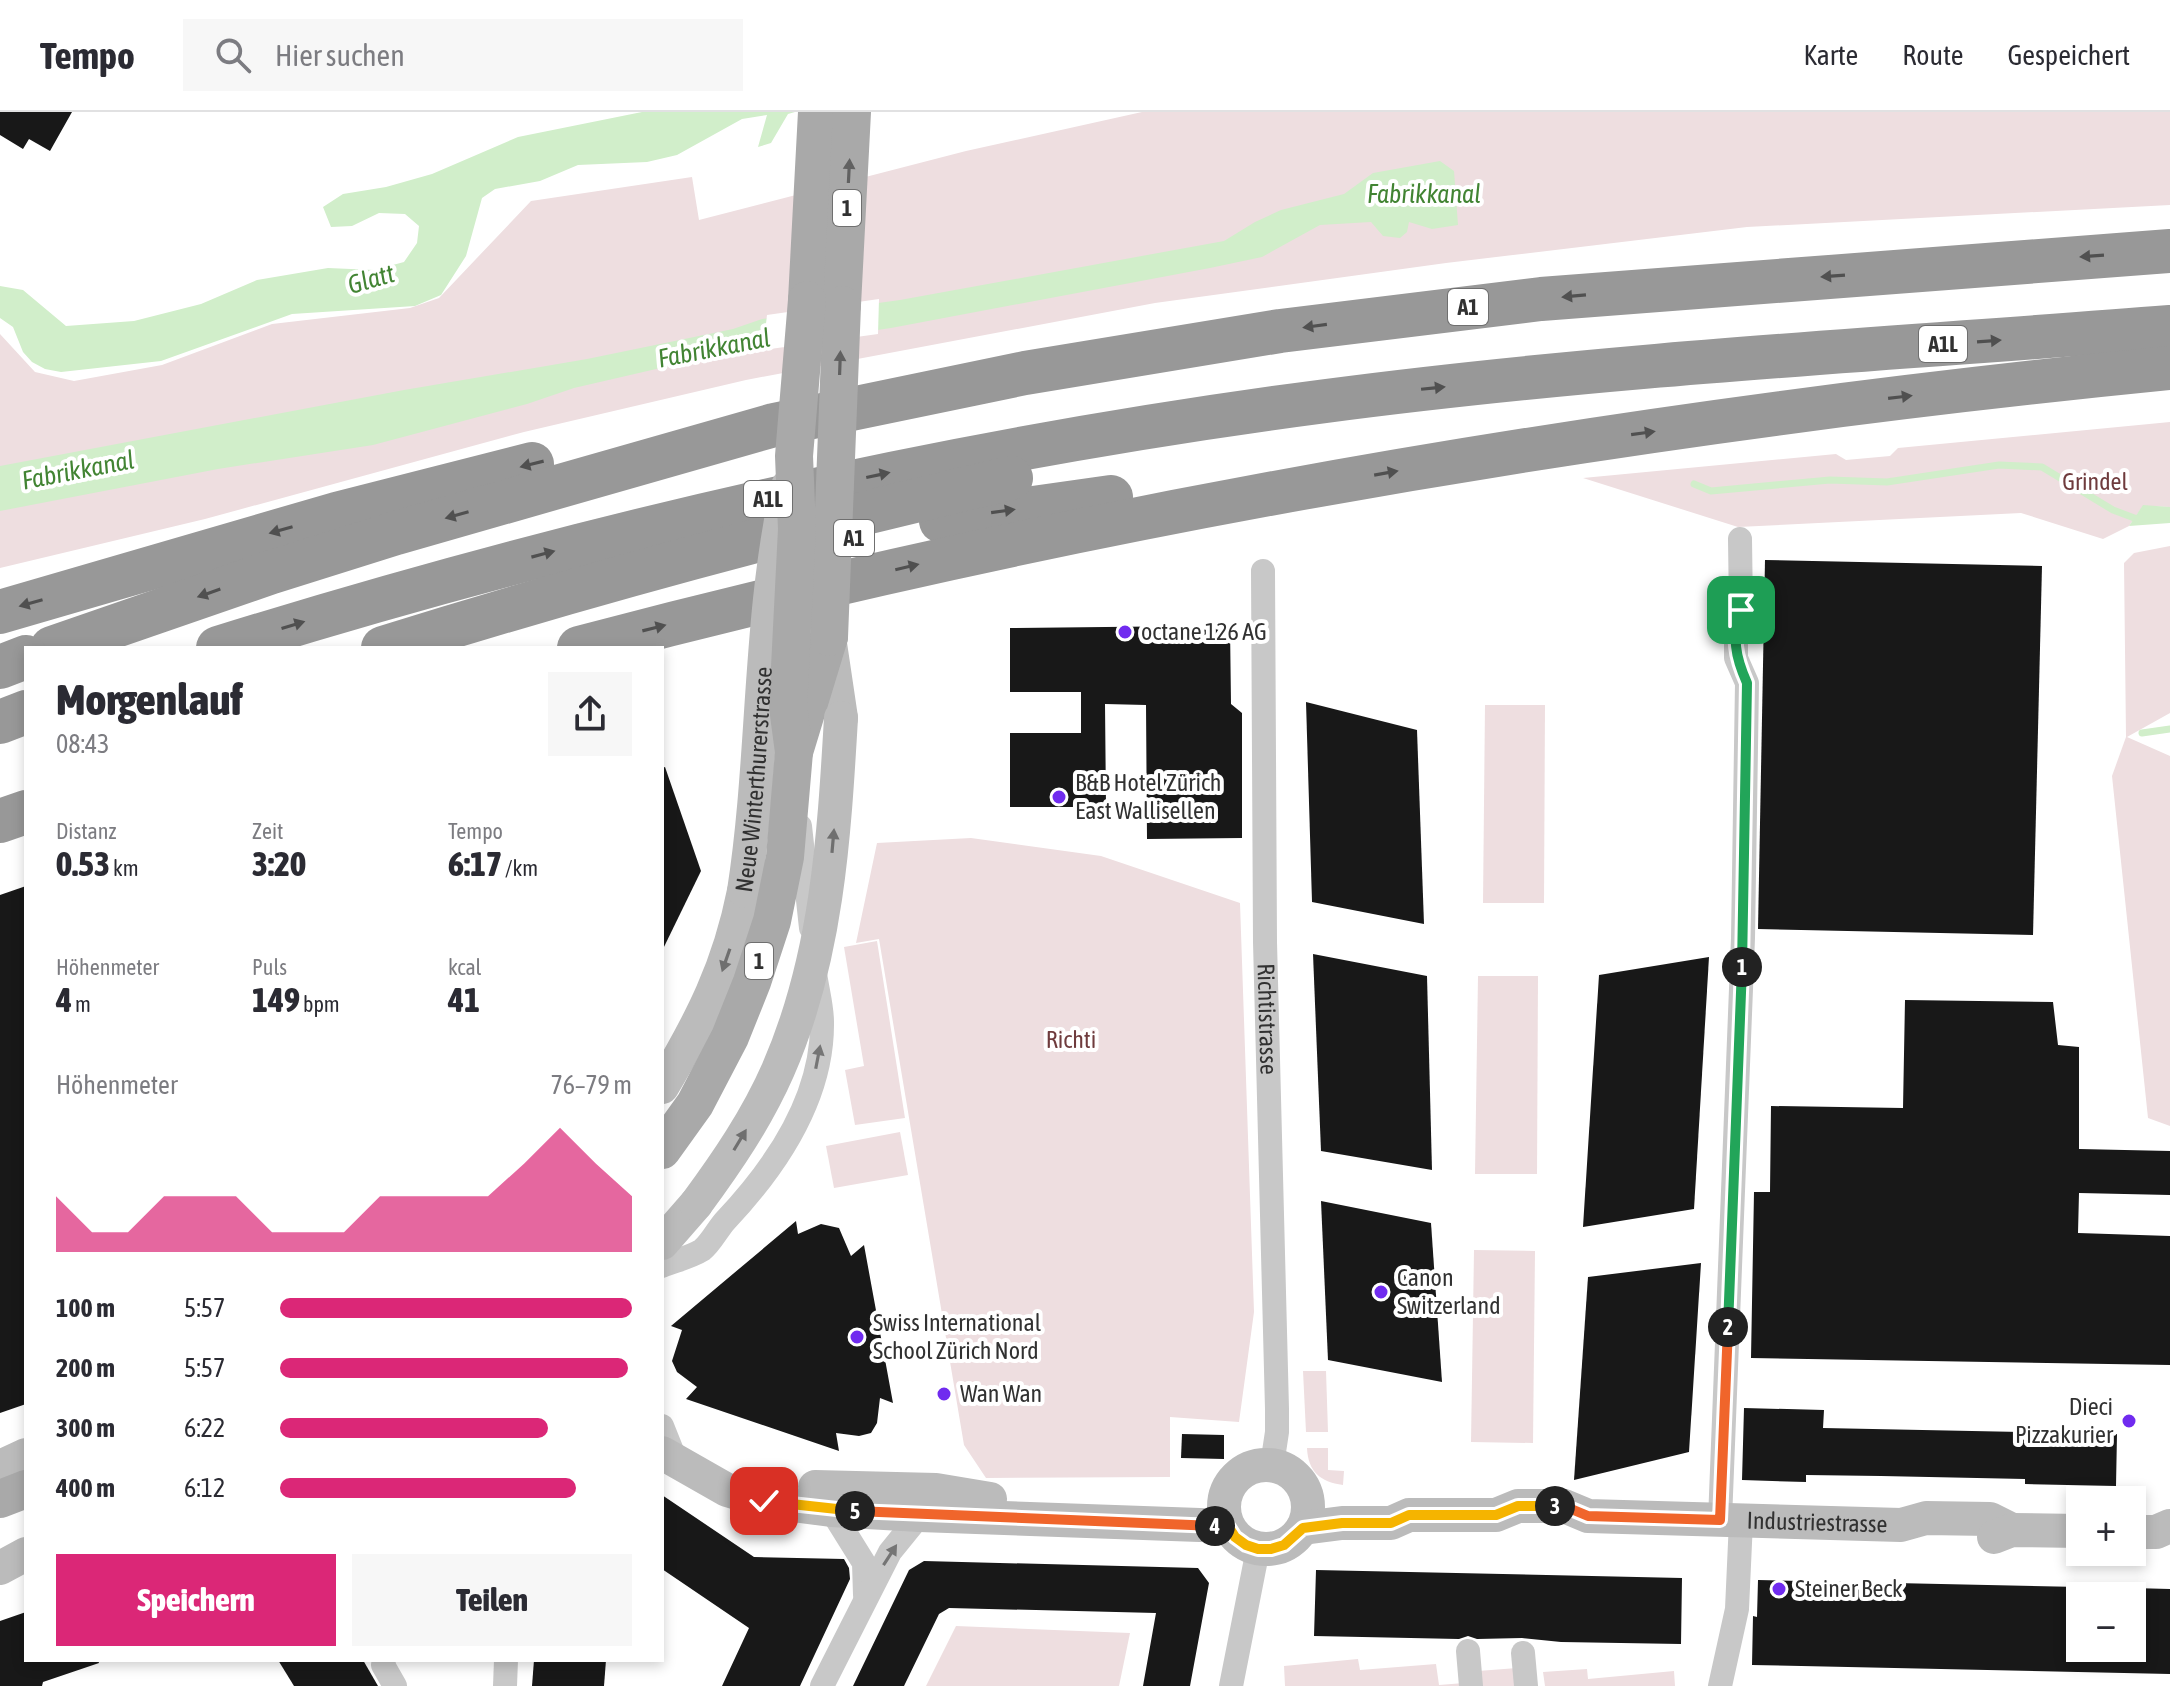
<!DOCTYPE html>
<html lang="de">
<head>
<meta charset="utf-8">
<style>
  :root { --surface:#fff; --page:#f7f7f7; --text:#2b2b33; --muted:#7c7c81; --line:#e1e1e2; --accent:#db2777 }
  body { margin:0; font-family:"Asap Condensed",sans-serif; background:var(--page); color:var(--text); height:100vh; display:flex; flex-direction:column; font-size:30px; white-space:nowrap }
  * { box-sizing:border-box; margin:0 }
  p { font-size:26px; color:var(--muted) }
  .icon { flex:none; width:44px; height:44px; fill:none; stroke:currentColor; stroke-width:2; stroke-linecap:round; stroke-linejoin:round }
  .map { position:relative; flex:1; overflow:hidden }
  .details { position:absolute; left:24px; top:534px; width:640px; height:1016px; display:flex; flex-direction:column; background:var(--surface); border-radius:0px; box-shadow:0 4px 12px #0003 }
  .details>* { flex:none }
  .fabs { position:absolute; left:2066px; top:1374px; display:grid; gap:16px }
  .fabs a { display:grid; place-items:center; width:80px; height:80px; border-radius:0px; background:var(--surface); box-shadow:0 4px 12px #0003; font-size:40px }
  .pin { position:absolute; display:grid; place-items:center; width:68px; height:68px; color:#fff; margin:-34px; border-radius:16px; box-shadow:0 4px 12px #0006 }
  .km { position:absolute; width:40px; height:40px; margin:-20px; border-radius:50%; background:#222; color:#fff; font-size:22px; line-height:40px; text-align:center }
  .round { display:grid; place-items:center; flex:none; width:84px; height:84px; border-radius:0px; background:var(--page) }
  .summary { display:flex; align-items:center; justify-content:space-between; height:136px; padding:0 32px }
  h1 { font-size:44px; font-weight:800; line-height:60px }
  .metrics { display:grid; grid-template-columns:repeat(3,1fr); gap:12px; height:136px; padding:8px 32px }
  .metrics div { display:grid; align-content:center }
  .metrics b { font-size:34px; font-weight:800 }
  .metrics small { font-size:22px; font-weight:400 }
  .metrics p { font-size:22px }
  .chart { height:224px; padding:16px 32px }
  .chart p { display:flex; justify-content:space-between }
  .chart svg { width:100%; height:144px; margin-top:8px; fill:var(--accent); opacity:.7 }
  .button { display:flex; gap:16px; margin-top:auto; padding:16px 32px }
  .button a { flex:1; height:92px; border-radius:0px; background:var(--accent); color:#fff; font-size:32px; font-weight:800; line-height:92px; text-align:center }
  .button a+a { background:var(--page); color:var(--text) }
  ul { padding:0 32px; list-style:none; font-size:26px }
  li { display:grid; grid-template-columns:128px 96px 1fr; align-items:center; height:60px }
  li i { height:20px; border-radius:10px; background:var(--accent) }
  header { display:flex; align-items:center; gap:48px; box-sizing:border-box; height:112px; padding:0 40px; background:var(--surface); border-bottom:2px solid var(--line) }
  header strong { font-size:38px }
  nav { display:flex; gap:44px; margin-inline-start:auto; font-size:28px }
  .search { width:560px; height:72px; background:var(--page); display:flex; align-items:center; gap:20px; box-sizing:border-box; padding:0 28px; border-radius:0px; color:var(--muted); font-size:30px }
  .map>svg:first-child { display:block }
</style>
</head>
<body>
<header>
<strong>Tempo</strong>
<div class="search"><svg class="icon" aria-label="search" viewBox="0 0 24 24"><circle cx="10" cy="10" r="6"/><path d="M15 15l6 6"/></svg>Hier suchen</div>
<nav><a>Karte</a><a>Route</a><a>Gespeichert</a></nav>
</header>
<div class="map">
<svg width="2170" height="1574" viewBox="0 0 2170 1574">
  <rect width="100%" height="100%" fill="#fff"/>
  <g fill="#eedee0">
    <path d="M 1142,0 L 2170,0 L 2170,93 L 1747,115 L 1446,151 L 1155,191 L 746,268 L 524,320 L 205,407 L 0,456 L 0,222 L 35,260 L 74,269 L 162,253 L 272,212 L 410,196 L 439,186 L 531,89 L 692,65 L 699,108 L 966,39 Z"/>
    <path d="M 2170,310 L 2170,395 L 2143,394 L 2129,414 L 2103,427 L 2021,401 L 1738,415 L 1583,366 L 1836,342 L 1846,348 L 1890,344 L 1898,336 Z"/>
    <path d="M 2170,434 L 2170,601 L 2127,625 L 2170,644 L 2170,1014 L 2148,1006 L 2112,664 L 2126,625 L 2124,451 L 2134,441 Z"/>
    <path d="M 1485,593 L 1545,593 L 1544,791 L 1483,791 Z"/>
    <path d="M 971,726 L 1101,744 L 1240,791 L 1254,1200 L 1239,1310 L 1170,1305 L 1170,1365 L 986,1366 L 964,1333 L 879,827 L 856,831 L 877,731 Z"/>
    <path d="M 877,829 L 905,1006 L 855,1013 L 845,958 L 864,954 L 844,835 Z"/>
    <path d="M 1478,864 L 1538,864 L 1537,1062 L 1475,1062 Z"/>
    <path d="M 900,1020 L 908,1063 L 834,1076 L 826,1034 Z"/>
    <path d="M 1474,1138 L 1535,1139 L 1533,1331 L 1471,1330 Z"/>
    <path d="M 1303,1259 L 1326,1259 L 1328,1320 L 1306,1320 Z"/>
    <path d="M 1307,1336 L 1328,1336 L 1328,1358 L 1344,1359 L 1343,1373 C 1320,1370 1308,1359 1307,1336 Z"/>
    <path d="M 956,1514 L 1130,1521 L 1119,1574 L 926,1574 Z"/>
    <path d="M 1358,1547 L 1360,1558 L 1436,1552 L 1439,1573 L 1464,1571 L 1464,1574 L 1285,1574 L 1284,1554 Z"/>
    <path d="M 1517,1556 L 1519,1574 L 1479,1574 L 1478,1559 Z"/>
    <path d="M 1587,1557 L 1588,1567 L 1674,1559 L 1675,1574 L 1545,1574 L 1543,1560 Z"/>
  </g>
  <g fill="#d1eeca">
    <path d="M 642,0 L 795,0 L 788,2 L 771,31 L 758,35 L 767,3 L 742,7 L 677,43 L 647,50 L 578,53 L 540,69 L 495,77 L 482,86 L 466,144 L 441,183 L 415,194 L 292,202 L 161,249 L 61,260 L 45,257 L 32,250 L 23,240 L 13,215 L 0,206 L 0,174 L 23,178 L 66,214 L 134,209 L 201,192 L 257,168 L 328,156 L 374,158 L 404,150 L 417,131 L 419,114 L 405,102 L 379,101 L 352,114 L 331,115 L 323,95 L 343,82 L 386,75 L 432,62 L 518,25 Z"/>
    <path d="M 1440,49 L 1454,59 L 1458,113 L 1432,117 L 1409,110 L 1407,120 L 1400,126 L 1383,124 L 1371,110 L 1320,113 L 1262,145 L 1210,156 L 891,216 L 753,236 L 708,245 L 574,276 L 527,292 L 373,333 L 218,357 L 0,399 L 0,354 L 404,278 L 587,247 L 733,217 L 762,207 L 900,188 L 1224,129 L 1255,110 L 1281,98 L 1344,82 L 1373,61 Z"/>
    <path d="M 2143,393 L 2170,395 L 2170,411 L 2129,414 Z"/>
  </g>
  <path fill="#fff" d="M 879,187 L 878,222 L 763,238 L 767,203 Z"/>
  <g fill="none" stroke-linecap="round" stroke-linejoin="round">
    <g stroke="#d1eeca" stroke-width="7">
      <path d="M 1694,372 L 1711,379 L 1830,368 L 1887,370 L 1999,353 L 2042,355 L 2113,398 L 2137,407 L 2143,406"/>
      <path d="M 2142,621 L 2170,617"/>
    </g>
  </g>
  <g fill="#181818">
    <path d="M 0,0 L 72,0 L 50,39 L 29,27 L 23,37 L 0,23 Z"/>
    <path d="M 1765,448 L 2042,454 L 2033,823 L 1758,817 Z"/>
    <path d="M 1195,514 L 1230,514 L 1231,592 L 1242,601 L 1242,726 L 1147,727 L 1146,593 L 1105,592 L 1106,695 L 1010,695 L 1010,621 L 1081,621 L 1081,580 L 1010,580 L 1010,516 Z"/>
    <path d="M 1306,590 L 1417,618 L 1424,812 L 1312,790 Z"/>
    <path d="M 665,655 L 701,759 L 662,839 L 662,656 Z"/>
    <path d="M 26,774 L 26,1292 L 0,1301 L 0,783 Z"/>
    <path d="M 1313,842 L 1427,864 L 1432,1058 L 1321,1039 Z"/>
    <path d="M 1709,845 L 1694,1097 L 1583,1115 L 1599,863 Z"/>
    <path d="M 1905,888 L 2053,890 L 2058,933 L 2079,935 L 2079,1037 L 2170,1039 L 2170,1083 L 2079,1081 L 2078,1121 L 2170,1124 L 2170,1253 L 1751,1246 L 1754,1080 L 1770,1080 L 1771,994 L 1903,996 Z"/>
    <path d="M 1321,1089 L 1431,1111 L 1442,1270 L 1328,1248 Z"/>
    <path d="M 796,1109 L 798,1122 L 821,1112 L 839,1116 L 851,1144 L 864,1133 L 893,1291 L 880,1286 L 877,1311 L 871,1321 L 859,1324 L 836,1321 L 839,1339 L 686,1287 L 697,1275 L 677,1260 L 672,1249 L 682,1218 L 671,1214 Z"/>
    <path d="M 1701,1151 L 1689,1340 L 1574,1368 L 1588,1165 Z"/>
    <path d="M 1744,1296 L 1824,1298 L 1823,1316 L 2117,1322 L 2116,1374 L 2025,1372 L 2025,1367 L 1881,1364 L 1806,1363 L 1806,1370 L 1742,1368 Z"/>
    <path d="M 1182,1322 L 1224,1323 L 1224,1347 L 1181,1346 Z"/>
    <path d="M 662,1383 L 754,1445 L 844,1447 L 849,1456 L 850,1467 L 800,1574 L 722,1574 L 749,1516 L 662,1457 Z"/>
    <path d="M 924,1449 L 1198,1456 L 1209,1471 L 1190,1574 L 1143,1574 L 1156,1501 L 949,1496 L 939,1502 L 904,1574 L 853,1574 L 909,1458 Z"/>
    <path d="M 1316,1458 L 1682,1466 L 1681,1532 L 1561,1530 L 1522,1526 L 1477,1527 L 1468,1524 L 1459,1527 L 1314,1524 Z"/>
    <path d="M 1758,1468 L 2080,1475 L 2080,1536 L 2132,1536 L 2132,1476 L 2170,1477 L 2170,1562 L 1752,1553 L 1753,1504 L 1757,1505 Z"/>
    <path d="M 26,1500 L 26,1548 L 98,1548 L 99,1551 L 43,1570 L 42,1574 L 0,1574 L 0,1509 Z"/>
    <path d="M 278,1548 L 363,1548 L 378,1574 L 294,1574 Z"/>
    <path d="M 534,1548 L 606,1548 L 604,1574 L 532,1574 Z"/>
  </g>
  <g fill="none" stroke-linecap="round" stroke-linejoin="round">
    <g stroke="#c8c8c8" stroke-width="24">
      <path id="s1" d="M 1263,459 L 1265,830 L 1277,1297 L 1277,1320 L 1272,1353"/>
      <path d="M 800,714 L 811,816"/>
      <path d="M 662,1154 C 674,1149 691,1145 702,1138 C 711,1131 717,1118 725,1109 C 775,1056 823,986 822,910 C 822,894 817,877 815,861"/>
      <path d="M 662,1314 L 676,1349"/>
      <path d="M 831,1398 L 864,1451 L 865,1483"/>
      <path d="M 1720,1408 L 1743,826 L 1747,571 L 1736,546 L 1736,514 L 1741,498 L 1740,427"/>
      <path d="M 1468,1539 L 1471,1574"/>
      <path d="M 1523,1541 L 1526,1574"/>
      <path d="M 384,1548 L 383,1553 L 395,1574"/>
      <path d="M 505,1574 L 506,1548"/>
      <path d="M 822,1574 L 890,1440 L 920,1403"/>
      <path d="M 1231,1574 L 1258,1437"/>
      <path d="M 1720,1574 L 1737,1497 L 1741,1409"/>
    </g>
    <g stroke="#bbb" stroke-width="34">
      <path d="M 829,525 L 841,606"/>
      <path d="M 662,975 C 702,908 729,855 744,779"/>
      <path d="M 662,1131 L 696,1092"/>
      <path d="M 662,1341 L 727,1378 L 764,1389 L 831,1398 L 920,1403 L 1228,1414"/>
      <circle cx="1266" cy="1395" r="42"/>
      <path d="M 0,1355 L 26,1343"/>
      <path d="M 815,1375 L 936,1378 L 990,1387"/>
      <path id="s2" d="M 1303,1416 L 1342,1411 L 1391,1411 L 1409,1403 L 1496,1403 L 1518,1394 L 1564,1394 L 1588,1404 L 1901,1413 L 1926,1406 L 1990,1407 L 2012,1418"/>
      <path d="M 2132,1420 L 2156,1420 L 2170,1414"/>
      <path d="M 1994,1425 L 2012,1418 L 2080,1419"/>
      <path d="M 0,1456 L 26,1442"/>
    </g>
    <g stroke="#a9a9a9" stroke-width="38">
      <path d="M 807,188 L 817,0"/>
      <path d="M 842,193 L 852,0"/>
      <path d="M 794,640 L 829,525"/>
      <path d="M 0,1387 L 26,1377"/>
    </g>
    <g stroke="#989898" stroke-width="44">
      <path d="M 941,409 L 1111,385"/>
      <path d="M 0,500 L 336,402 L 532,352"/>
      <path d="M 52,536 L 272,460 L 396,421 L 774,313 L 1025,261 L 1280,219 L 1541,187 L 2170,139"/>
      <path d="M 218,536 C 581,423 950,338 1326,289 C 1606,252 1889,237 2170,215"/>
      <path d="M 383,536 C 591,471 799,415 1011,366"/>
      <path d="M 579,536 C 1100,398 1634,309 2170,256"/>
      <path d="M 0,555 L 26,545"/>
      <path d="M 0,610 L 26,600"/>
      <path d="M 0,709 L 26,700"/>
    </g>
    <g stroke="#bbb" stroke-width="34">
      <path id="s3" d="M 744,779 C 765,644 758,507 788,374"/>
      <path d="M 696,1092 C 727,1050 757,1006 778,958 C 827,846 834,726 841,606"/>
    </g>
    <g stroke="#a9a9a9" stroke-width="38">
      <path d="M 829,525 L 842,193"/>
      <path d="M 662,1038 L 695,992 L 730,925 L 752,870 L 772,809 L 785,745 L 794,640 L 788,595 L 797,417 L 794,344 L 807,188"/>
    </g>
  </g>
  <defs><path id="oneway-solid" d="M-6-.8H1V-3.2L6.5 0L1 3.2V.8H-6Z" transform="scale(2)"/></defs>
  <g fill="#616161">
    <use href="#oneway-solid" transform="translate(849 59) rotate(-87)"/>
    <use href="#oneway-solid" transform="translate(840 251) rotate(-88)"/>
  </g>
  <g fill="#505050">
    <use href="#oneway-solid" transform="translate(2092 144) rotate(176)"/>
    <use href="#oneway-solid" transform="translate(1833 164) rotate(176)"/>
    <use href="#oneway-solid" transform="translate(1574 184) rotate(175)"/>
    <use href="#oneway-solid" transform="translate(1315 214) rotate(172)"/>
    <use href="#oneway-solid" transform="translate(1989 229) rotate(-4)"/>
    <use href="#oneway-solid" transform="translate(1433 276) rotate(-6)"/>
    <use href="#oneway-solid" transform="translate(1900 285) rotate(-7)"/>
    <use href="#oneway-solid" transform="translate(1643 321) rotate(-8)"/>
    <use href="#oneway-solid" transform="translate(532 352) rotate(166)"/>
    <use href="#oneway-solid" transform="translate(1386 361) rotate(-10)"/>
    <use href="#oneway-solid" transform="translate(878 363) rotate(-12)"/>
    <use href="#oneway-solid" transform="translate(1003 399) rotate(-8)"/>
    <use href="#oneway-solid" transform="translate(457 403) rotate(164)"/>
    <use href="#oneway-solid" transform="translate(281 418) rotate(164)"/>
    <use href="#oneway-solid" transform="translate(543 442) rotate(-15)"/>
    <use href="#oneway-solid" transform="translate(907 455) rotate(-13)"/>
    <use href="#oneway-solid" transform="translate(209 481) rotate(161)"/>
    <use href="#oneway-solid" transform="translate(31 491) rotate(164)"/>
    <use href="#oneway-solid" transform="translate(293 513) rotate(-17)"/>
    <use href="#oneway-solid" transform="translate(654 516) rotate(-14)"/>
  </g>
  <g fill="#6f6f6f">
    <use href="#oneway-solid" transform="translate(833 729) rotate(-85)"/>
    <use href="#oneway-solid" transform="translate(726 848) rotate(109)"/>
    <use href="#oneway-solid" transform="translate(740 1028) rotate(-59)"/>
  </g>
  <g fill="#757575">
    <use href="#oneway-solid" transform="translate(818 945) rotate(-79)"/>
    <use href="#oneway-solid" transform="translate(890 1443) rotate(-57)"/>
  </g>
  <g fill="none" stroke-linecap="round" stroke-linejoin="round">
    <g stroke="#fff" stroke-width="16">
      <path id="split-1" d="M 1741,498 C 1732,526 1735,544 1747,571 L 1742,855"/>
    </g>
    <g stroke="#fff" stroke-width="16">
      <path id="split-2" d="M 1728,1215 L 1742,855"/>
    </g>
    <g stroke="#fff" stroke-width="16">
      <path id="split-3" d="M 1555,1394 L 1564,1394 L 1588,1404 L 1720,1408 L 1728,1215"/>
    </g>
    <g stroke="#fff" stroke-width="16">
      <path id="split-4" d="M 1215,1414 L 1228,1414 L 1235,1425 L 1246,1433 L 1258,1437 L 1271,1437 L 1284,1433 L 1303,1416 L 1342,1411 L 1391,1411 L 1409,1403 L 1496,1403 L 1518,1394 L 1555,1394"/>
    </g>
    <g stroke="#fff" stroke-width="16">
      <path id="split-5" d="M 855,1399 L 1215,1414"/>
    </g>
    <g stroke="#fff" stroke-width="16">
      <path id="split-6" d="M 764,1389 L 855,1399"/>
    </g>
    <use href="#split-1" stroke="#22a559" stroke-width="10"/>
    <use href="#split-2" stroke="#22a559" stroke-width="10"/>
    <use href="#split-3" stroke="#f0652b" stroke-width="10"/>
    <use href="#split-4" stroke="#f5b400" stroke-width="10"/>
    <use href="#split-5" stroke="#f0652b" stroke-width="10"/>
    <use href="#split-6" stroke="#f5b400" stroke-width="10"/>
  </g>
  <g fill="#702bef" stroke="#fff" stroke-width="3">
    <circle cx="1125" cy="520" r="8"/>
    <circle cx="1059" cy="685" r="8"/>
    <circle cx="1381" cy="1180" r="8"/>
    <circle cx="857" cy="1225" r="8"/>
    <circle cx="944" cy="1282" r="8"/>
    <circle cx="2129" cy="1309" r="8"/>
    <circle cx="1779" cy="1477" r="8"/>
  </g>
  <g text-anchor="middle" stroke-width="8" stroke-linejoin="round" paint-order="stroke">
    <g fill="#fff" stroke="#6f6f6f" stroke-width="2">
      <rect x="833" y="78" width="28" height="36" rx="6"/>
      <rect x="1448" y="177" width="40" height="36" rx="6"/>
      <rect x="1919" y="214" width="48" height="36" rx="6"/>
      <rect x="744" y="369" width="48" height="36" rx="6"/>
      <rect x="834" y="408" width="40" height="36" rx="6"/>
      <rect x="745" y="831" width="28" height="36" rx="6"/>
    </g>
    <g font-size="22" font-weight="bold" fill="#313131">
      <text x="847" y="104">1</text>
      <text x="1468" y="203">A1</text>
      <text x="1943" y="240">A1L</text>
      <text x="768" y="395">A1L</text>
      <text x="854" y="434">A1</text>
      <text x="759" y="857">1</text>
    </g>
    <g font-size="24" fill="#6f3b3d" stroke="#fff">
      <text x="2095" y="378">Grindel</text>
      <text x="1071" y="936">Richti</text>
    </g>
    <g font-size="24" fill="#313131" stroke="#fff" text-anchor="start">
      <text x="1141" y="528">octane 126 AG</text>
      <text x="1075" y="679">B&amp;B Hotel Zürich<tspan x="1075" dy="28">East Wallisellen</tspan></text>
      <text x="1397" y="1174">Canon<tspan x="1397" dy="28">Switzerland</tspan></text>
      <text x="873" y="1219">Swiss International<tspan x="873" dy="28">School Zürich Nord</tspan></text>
      <text x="960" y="1290">Wan Wan</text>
      <text x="2113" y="1303" text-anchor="end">Dieci<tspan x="2113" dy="28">Pizzakurier</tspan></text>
      <text x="1795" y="1485">Steiner Beck</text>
    </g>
    <g font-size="24" fill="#313131" stroke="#fff">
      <text dy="8" stroke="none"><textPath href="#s3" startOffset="112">Neue Winterthurerstrasse</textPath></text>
      <text dy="8" stroke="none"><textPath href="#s1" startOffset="448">Richtistrasse</textPath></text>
      <text dy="8" stroke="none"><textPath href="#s2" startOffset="520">Industriestrasse</textPath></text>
    </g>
    <g font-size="26" font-style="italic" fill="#428433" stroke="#fff">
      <text x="1424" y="91">Fabrikkanal</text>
      <text transform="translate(371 167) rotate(-16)" y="9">Glatt</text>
      <text transform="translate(714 236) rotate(-11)" y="9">Fabrikkanal</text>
      <text transform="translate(78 358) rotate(-11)" y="9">Fabrikkanal</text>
    </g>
  </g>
</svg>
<div class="fabs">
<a>+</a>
<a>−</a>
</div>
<div class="pin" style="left:1741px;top:498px;background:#1e9e55"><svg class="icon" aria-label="arrive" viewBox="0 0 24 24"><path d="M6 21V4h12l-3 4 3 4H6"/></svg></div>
<div class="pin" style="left:764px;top:1389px;background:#d93025"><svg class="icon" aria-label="check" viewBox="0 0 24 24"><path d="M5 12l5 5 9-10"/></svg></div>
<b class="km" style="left:1742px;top:855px">1</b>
<b class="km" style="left:1728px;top:1215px">2</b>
<b class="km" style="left:1555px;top:1394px">3</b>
<b class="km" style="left:1215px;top:1414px">4</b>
<b class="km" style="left:855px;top:1399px">5</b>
<section class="details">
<div class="summary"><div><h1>Morgenlauf</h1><p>08:43</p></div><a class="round"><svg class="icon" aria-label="share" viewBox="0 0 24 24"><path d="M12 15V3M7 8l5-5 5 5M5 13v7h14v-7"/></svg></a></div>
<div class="metrics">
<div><p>Distanz</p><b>0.53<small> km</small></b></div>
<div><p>Zeit</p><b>3:20</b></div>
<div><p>Tempo</p><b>6:17<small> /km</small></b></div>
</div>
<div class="metrics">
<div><p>Höhenmeter</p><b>4<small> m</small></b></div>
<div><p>Puls</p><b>149<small> bpm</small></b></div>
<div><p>kcal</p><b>41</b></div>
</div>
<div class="chart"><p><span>Höhenmeter</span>76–79 m</p>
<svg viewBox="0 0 160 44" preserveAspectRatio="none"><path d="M0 44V27L10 38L20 38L30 27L40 27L50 27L60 38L70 38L80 38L90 27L100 27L110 27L120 27L130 17L140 6L150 17L160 27V44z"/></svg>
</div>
<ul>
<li><b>100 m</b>5:57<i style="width:100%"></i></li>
<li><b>200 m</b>5:57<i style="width:99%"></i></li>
<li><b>300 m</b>6:22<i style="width:76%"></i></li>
<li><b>400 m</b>6:12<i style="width:84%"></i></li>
</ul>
<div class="button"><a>Speichern</a><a>Teilen</a></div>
</section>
</div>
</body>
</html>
